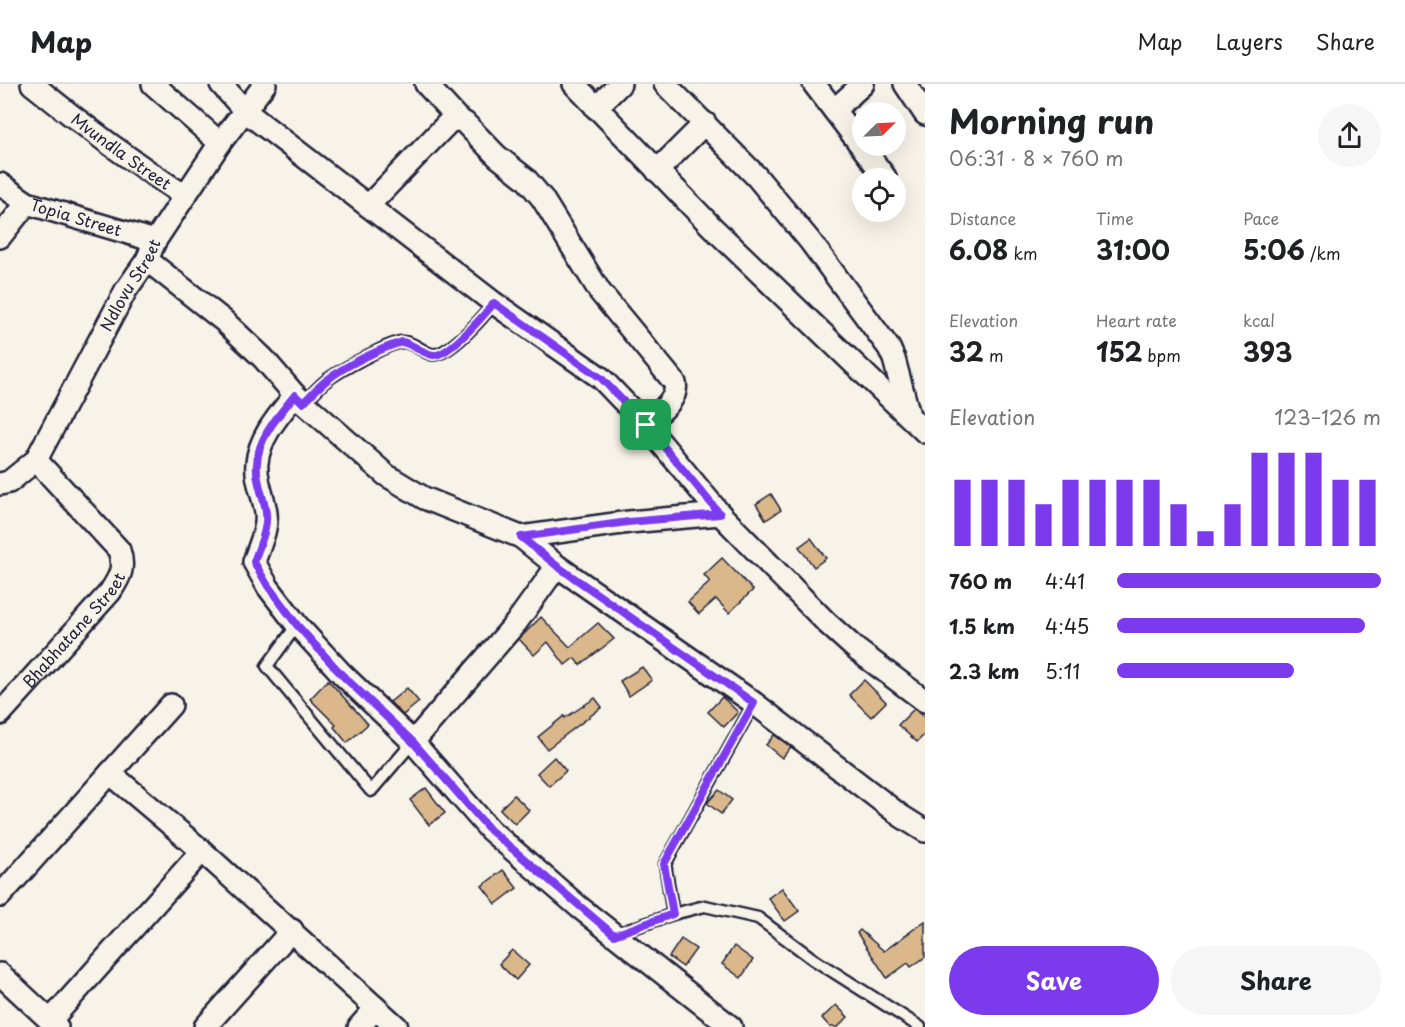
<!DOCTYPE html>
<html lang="en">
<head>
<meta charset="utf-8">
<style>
  :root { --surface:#fff; --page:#f6f6f6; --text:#202124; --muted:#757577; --line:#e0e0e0; --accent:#7c3aed }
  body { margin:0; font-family:"Playpen Sans",sans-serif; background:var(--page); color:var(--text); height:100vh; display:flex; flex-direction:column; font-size:22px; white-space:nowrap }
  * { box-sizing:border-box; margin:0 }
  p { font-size:20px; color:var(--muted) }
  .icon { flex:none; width:33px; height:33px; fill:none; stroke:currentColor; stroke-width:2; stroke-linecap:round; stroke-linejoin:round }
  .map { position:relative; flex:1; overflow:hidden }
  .panel { display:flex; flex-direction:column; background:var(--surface); width:480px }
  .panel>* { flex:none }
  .needle { width:39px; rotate:66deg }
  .buttons { position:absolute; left:852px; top:18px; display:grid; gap:12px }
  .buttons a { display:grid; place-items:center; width:54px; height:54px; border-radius:50%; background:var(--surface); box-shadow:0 6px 24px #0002; font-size:30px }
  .pin { position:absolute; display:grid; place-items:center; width:51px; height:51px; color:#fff; margin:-26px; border-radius:12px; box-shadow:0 3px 9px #0006 }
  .round { display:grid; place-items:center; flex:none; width:63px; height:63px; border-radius:32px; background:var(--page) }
  .overview { display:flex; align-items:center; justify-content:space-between; height:102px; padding:0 24px }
  h1 { font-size:33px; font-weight:700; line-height:45px }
  .metrics { display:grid; grid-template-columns:repeat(3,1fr); gap:9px; height:102px; padding:6px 24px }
  .metrics div { display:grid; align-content:center }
  .metrics b { font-size:26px; font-weight:700 }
  .metrics small { font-size:16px; font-weight:400 }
  .metrics p { font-size:16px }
  .chart { height:168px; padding:12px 24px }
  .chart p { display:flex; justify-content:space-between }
  .chart svg { width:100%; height:108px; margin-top:6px; stroke:var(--accent); stroke-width:6 }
  .primary-button { display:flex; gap:12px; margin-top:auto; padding:12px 24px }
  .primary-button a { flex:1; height:69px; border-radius:36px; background:var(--accent); color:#fff; font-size:24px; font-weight:700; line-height:69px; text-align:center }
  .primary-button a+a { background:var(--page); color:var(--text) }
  ul { padding:0 24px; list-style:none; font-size:20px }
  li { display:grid; grid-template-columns:96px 72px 1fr; align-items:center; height:45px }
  li i { height:15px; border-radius:8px; background:var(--accent) }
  header { display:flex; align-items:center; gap:36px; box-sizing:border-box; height:84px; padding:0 30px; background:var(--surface); border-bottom:2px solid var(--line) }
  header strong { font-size:28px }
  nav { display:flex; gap:33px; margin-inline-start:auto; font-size:21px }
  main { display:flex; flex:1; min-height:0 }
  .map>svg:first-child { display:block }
</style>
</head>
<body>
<header>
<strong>Map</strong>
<nav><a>Map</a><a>Layers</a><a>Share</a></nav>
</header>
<main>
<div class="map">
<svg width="925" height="943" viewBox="0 0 925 943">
  <rect width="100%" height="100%" fill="#f7f3e8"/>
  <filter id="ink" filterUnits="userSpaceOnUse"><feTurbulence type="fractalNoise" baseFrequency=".0167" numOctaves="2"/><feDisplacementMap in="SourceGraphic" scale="12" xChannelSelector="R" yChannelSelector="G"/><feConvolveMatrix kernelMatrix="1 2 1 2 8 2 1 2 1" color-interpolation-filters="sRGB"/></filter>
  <g filter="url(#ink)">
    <g fill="#dab88c" stroke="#22223b" stroke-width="1.5">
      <path d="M 771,410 L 781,426 L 766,436 L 756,420 Z"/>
      <path d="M 811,454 L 826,474 L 814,483 L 799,463 Z"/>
      <path d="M 722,474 L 753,506 L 729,529 L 716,515 L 699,530 L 688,518 L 710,498 L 704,491 Z"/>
      <path d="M 541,533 L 570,563 L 598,539 L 614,555 L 580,581 L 574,574 L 565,581 L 548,558 L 534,571 L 519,555 Z"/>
      <path d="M 642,583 L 652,596 L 629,612 L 620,597 Z"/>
      <path d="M 328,596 L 368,640 L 347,659 L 334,643 L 336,641 L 310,615 Z"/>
      <path d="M 864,596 L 886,618 L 871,633 L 849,611 Z"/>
      <path d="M 407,604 L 419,618 L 403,631 L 390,618 Z"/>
      <path d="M 722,613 L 738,628 L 724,643 L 708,628 Z"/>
      <path d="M 595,614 L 602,623 L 547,665 L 538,653 L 564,632 L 565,634 Z"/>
      <path d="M 914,625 L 925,633 L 925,650 L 917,658 L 898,641 Z"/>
      <path d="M 774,651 L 791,663 L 782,674 L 766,661 Z"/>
      <path d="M 554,673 L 566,687 L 549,702 L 537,689 Z"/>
      <path d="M 426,704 L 445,729 L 429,741 L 410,716 Z"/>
      <path d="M 719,706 L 732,716 L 721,730 L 707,719 Z"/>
      <path d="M 514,711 L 529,726 L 515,740 L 500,725 Z"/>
      <path d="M 503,786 L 517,804 L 496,820 L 482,802 Z"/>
      <path d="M 782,804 L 799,827 L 785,837 L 768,814 Z"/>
      <path d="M 925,837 L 925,873 L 911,883 L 908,879 L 887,894 L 857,849 L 860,846 L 884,867 Z"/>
      <path d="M 681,855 L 696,865 L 683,883 L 669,873 Z"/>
      <path d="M 734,862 L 753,876 L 741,894 L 722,880 Z"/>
      <path d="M 512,866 L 529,881 L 516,896 L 499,880 Z"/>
      <path d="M 836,921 L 848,933 L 838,943 L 830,943 L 822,934 Z"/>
    </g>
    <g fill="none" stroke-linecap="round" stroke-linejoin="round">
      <g stroke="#22223b" stroke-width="15">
        <g id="lane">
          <path d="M 303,319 C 311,312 318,303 327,296 C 339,287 387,260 401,258 C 412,257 421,267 431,270 C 447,275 484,232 494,219"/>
          <path d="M 297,541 L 267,582 L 371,707 L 413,658"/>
          <path d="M 673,830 L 705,822 L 758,834 L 813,875 L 920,943"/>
          <path d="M 614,851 L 673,830 L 665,780 L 754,619"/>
        </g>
      </g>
      <g stroke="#22223b" stroke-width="26">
        <g id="street">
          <path id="s1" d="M 32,0 C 81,40 131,77 185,112"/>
          <path d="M 153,0 L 220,59"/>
          <path d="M 221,0 L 245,27 L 494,219 L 601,294 L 646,341 L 720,430 L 827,539 L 857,566 L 925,617"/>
          <path d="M 426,0 L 458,35"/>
          <path d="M 574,0 L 712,143 L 925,348"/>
          <path d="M 665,0 L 756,92 L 810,157 L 889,264 L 894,275 L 909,331"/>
          <path d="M 814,0 L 885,93"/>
          <path d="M 905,0 L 925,30"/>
          <path d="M 596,24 L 620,0"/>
          <path d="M 834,26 L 863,0"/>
          <path d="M 657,87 L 705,39"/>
          <path id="s2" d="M 0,100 L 27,119 L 155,157"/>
          <path d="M 368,122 L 449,38 L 458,35 L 465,39 L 497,72 L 526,95 L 542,114 L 600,208 L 675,299 C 679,316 657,330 646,341"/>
          <path d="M 0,153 L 27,119"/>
          <path d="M 147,176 L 224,237 L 263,274 L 295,311 L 386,391 L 424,414 L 521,453 L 629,438 L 720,430"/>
          <path d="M 295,311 C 280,330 259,353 257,379 C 255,396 264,412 266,429 C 268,445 259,462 254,478 L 268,503 L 297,541 L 342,590 L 413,658 L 490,746 L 579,823 L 731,943"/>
          <path id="s3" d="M 0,400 L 9,398 L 36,376 L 126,206 L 147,176 L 155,157 L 220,59 L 265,0"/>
          <path d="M 521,453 L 557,482 L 754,619 L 901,732 L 925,747"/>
          <path id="s4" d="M 0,630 L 110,508 C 120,493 125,484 119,466 L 36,376"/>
          <path d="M 413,658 L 516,539 L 557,482"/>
          <path d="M 110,689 L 202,767 L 397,943"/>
          <path d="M 0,812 L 171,621"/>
          <path d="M 0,890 L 57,943"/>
          <path d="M 50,937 L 202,767"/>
          <path d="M 205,943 L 292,846"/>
          <path d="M 359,943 L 376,924"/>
        </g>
      </g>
      <use href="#lane" stroke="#f7f3e8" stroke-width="10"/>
      <use href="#street" stroke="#f7f3e8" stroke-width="21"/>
    </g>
  </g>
  <g fill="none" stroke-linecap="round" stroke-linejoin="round" filter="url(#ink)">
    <g stroke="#fff" stroke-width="12">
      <path id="route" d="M 494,219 L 601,294 L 646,341 L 720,430 L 628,438 L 521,453 L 557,482 L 754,619 L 664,780 L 673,830 L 614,851 L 490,746 L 413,658 L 342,591 L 297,541 L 268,502 L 254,478 C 259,462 268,445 266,429 C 264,412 255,396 257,379 C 258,353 280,330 295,311 L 303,319 C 311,311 318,303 327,296 C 346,281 379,265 402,258 C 413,260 422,269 433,271 C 448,273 484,231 494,219 Z"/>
    </g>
    <use href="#route" stroke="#7c3aed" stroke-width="8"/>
  </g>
  <g text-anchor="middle" stroke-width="4.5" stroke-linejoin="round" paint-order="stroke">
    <g font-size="16" fill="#22223b" stroke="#f7f3e8">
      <text dy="6" stroke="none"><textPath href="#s1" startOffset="112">Mvundla Street</textPath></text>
      <text dy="6" stroke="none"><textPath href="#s2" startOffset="84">Topia Street</textPath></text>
      <text dy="6" stroke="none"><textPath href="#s3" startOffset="243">Ndlovu Street</textPath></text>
      <text dy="6" stroke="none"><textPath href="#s4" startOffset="112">Bhabhatane Street</textPath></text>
    </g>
  </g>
</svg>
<div class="buttons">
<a><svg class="needle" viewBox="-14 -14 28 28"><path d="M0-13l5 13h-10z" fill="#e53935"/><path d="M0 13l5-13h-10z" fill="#757577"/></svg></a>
<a><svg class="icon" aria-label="locate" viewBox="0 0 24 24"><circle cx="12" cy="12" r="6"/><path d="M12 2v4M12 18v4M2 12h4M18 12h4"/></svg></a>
</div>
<div class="pin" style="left:646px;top:341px;background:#1e9e55"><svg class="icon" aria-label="arrive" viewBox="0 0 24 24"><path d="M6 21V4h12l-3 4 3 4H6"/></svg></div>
</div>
<section class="panel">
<div class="overview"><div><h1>Morning run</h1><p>06:31 · 8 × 760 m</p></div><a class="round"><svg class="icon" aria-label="share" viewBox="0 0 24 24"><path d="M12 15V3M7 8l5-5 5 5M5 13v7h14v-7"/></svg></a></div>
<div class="metrics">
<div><p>Distance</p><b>6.08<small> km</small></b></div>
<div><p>Time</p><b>31:00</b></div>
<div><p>Pace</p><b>5:06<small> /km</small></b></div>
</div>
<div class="metrics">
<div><p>Elevation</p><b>32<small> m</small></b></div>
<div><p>Heart rate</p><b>152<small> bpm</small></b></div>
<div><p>kcal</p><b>393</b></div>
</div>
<div class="chart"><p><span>Elevation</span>123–126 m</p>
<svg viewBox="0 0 160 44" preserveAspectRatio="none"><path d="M5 44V17M15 44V17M25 44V17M35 44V27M45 44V17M55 44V17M65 44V17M75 44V17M85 44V27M95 44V38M105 44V27M115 44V6M125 44V6M135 44V6M145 44V17M155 44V17"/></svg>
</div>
<ul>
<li><b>760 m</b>4:41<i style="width:100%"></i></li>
<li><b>1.5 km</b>4:45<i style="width:94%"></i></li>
<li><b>2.3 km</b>5:11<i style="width:67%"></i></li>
</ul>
<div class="primary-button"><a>Save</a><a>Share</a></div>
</section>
</main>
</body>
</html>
